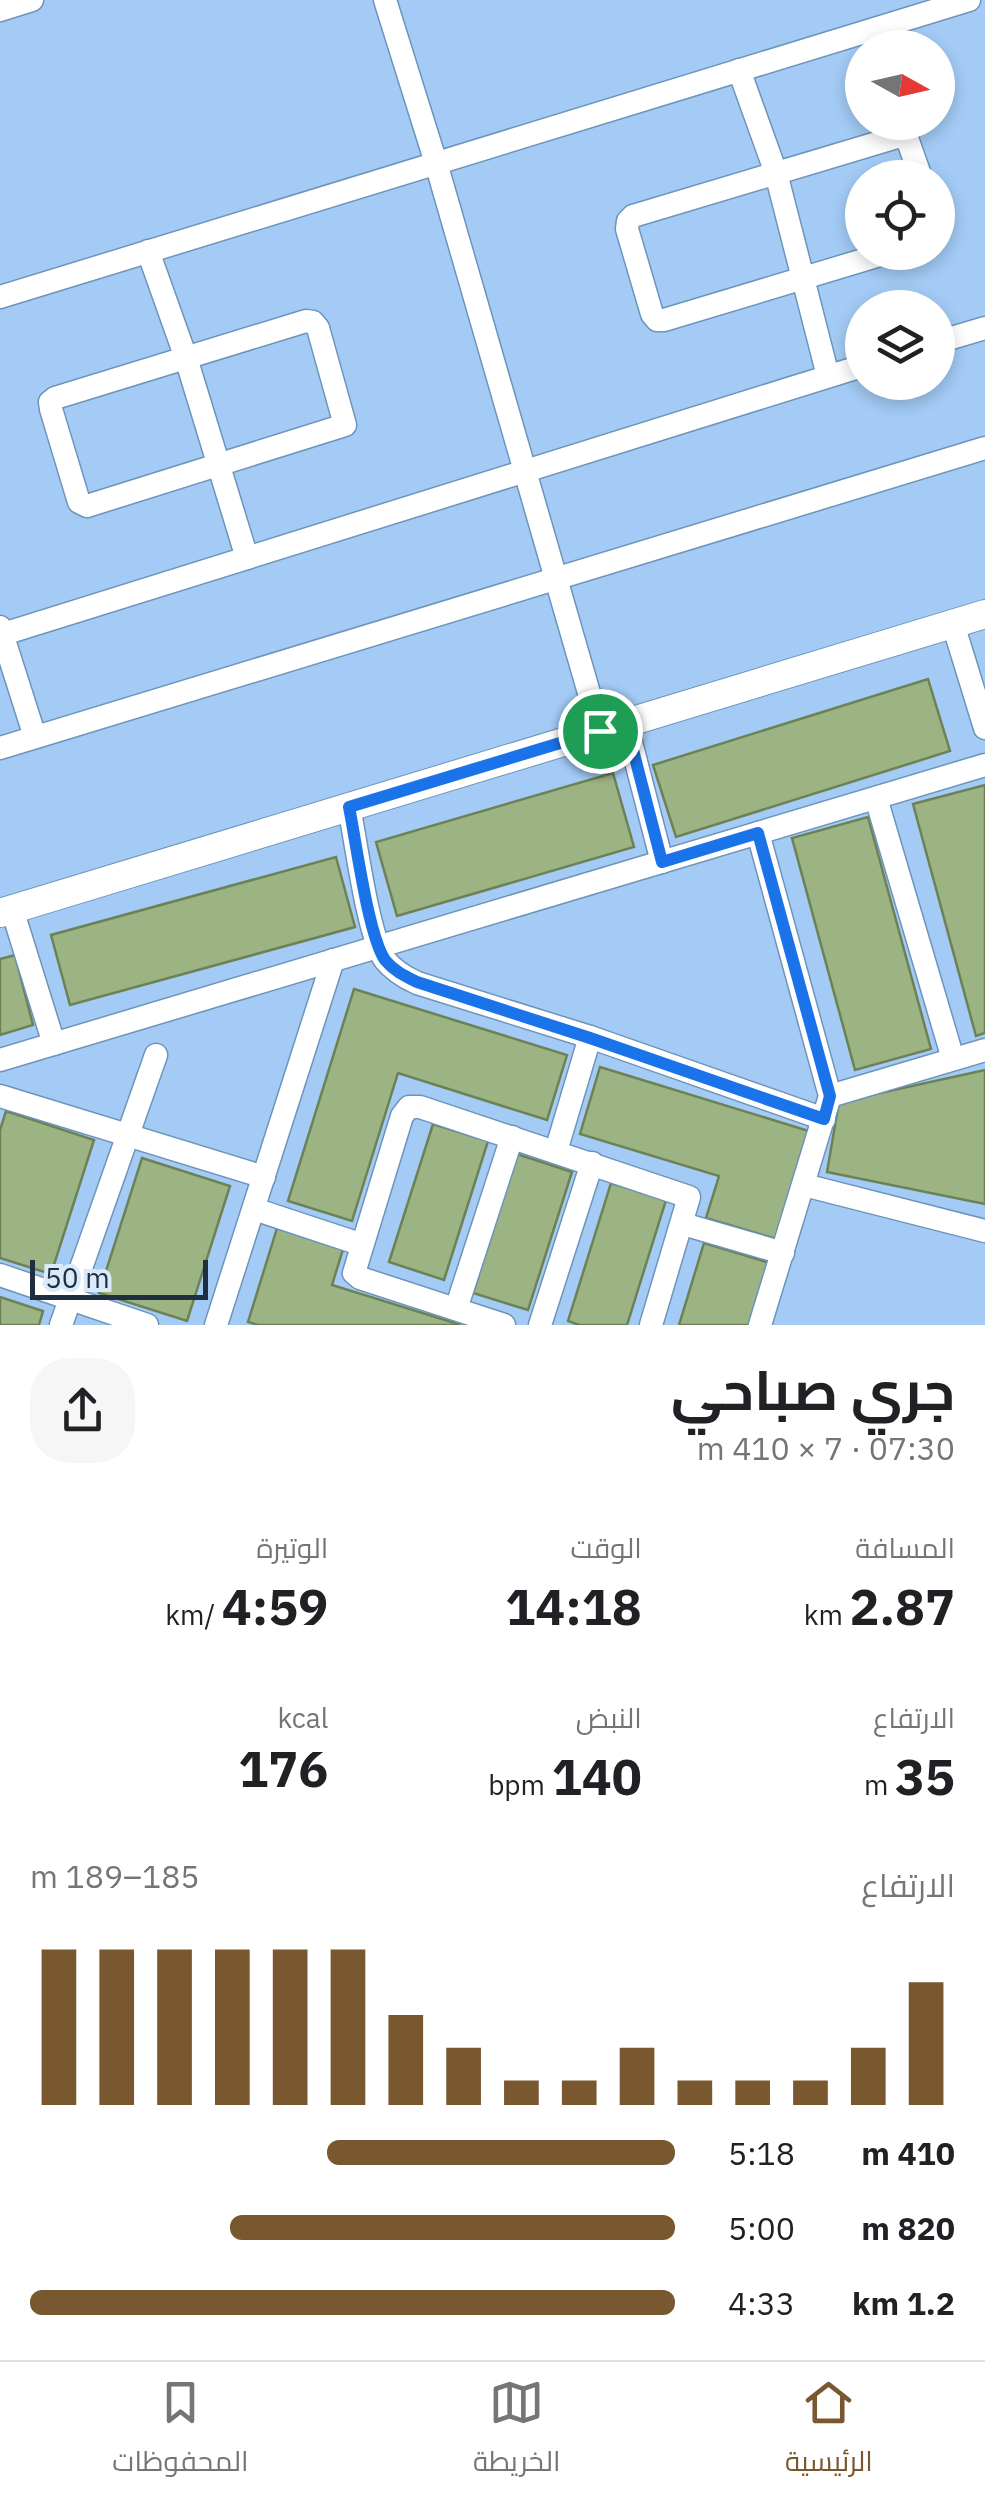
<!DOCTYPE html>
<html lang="ar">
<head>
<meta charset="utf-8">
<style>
  :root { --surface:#fff; --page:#f6f6f6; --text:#202124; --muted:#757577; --line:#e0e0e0; --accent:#79572f }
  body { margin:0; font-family:"IBM Plex Sans",Cairo,sans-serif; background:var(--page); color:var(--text); direction:rtl; height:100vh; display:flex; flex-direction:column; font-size:38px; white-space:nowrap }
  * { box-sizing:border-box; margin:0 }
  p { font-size:32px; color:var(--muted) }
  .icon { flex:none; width:55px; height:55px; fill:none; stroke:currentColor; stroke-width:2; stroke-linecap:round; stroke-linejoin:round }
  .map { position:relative; height:1325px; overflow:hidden; direction:ltr }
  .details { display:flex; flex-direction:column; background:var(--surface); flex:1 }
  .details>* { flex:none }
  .needle { width:65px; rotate:98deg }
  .controls { position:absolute; left:845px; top:30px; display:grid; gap:20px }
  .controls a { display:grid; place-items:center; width:110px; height:110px; border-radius:50%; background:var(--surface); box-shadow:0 5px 15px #0003; font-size:50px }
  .scale { position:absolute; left:30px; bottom:25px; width:178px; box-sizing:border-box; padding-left:10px; border:5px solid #1f2f3f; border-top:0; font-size:28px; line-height:35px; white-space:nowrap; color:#1f2f3f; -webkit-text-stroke:8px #d9eafa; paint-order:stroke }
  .pin { position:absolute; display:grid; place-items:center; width:85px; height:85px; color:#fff; margin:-42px; border:5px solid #fff; border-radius:50%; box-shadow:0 2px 10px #0007 }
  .round { display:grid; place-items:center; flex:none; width:105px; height:105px; border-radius:40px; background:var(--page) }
  .overview { display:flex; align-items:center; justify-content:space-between; height:170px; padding:0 30px }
  h1 { font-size:55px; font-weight:700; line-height:75px }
  .metrics { display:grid; grid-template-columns:repeat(3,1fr); gap:15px; height:170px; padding:10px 30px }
  .metrics div { display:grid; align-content:center }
  .metrics b { font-size:50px; font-weight:700 }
  .metrics small { font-size:28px; font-weight:400 }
  .metrics p { font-size:28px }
  .chart { height:280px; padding:20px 30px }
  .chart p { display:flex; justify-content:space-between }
  .chart svg { width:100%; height:180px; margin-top:10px; stroke:var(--accent); stroke-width:6 }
  ul { padding:0 30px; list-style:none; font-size:32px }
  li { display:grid; grid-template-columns:160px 120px 1fr; align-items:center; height:75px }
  li i { height:25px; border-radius:12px; background:var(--accent) }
  .tabs { display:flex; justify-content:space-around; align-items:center; height:140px; border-top:2px solid var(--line); background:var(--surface); font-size:28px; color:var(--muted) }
  .tabs a { display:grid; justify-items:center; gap:5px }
  .tabs .on { color:var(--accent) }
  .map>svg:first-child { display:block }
</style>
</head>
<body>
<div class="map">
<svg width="985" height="1325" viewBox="0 0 985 1325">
  <rect width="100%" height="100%" fill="#a3cbf5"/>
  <g fill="#9cb383" stroke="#6c8254" stroke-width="2.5">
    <path d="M 928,679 L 950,751 L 676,837 L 653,765 Z"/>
    <path d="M 613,773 L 634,847 L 397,916 L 376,842 Z"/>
    <path d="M 985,785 L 985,1033 L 976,1036 L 913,804 Z"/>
    <path d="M 868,817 L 931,1049 L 855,1070 L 792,838 Z"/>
    <path d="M 336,857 L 355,927 L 70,1005 L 51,935 Z"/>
    <path d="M 15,955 L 33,1025 L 0,1035 L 0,959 Z"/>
    <path d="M 354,989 L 567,1055 L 547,1120 L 398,1073 L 352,1221 L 288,1201 Z"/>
    <path d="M 600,1067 L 809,1131 L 776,1239 L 706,1218 L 719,1176 L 580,1134 Z"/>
    <path d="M 985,1070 L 985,1204 L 827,1172 L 839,1102 Z"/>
    <path d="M 6,1111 L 94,1140 L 51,1274 L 0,1258 L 0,1130 Z"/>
    <path d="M 433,1124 L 488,1141 L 444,1280 L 389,1262 Z"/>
    <path d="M 517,1154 L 572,1172 L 528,1310 L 473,1293 Z"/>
    <path d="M 142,1158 L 230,1186 L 187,1321 L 99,1293 Z"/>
    <path d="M 611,1183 L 666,1200 L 627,1325 L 579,1325 L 568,1321 Z"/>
    <path d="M 278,1225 L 344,1246 L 332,1285 L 461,1325 L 258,1325 L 248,1322 Z"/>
    <path d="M 704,1243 L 770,1263 L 751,1325 L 679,1325 Z"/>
    <path d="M 0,1297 L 43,1311 L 39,1325 L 0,1325 Z"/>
  </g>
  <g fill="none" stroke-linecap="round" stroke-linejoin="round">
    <g stroke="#6d94ba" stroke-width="25">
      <g id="minor">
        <path d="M 385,0 L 436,163 L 600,731"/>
        <path d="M 0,10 L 32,0"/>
        <path d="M 739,70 L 776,173 L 828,376"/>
        <path d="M 148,251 L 186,358 L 247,558"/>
        <path d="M 890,252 L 664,320 L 657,320 L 652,314 L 627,229 L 628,221 L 633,216 L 897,137 L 907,138 L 921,178"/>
        <path d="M 0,297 L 969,0"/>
        <path d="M 306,321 L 313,322 L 318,328 L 345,425 L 87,506 L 79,502 L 51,409 L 50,402 L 55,398 Z"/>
        <path d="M 938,342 L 985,328"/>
        <path d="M 953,624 L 985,728"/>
        <path d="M 0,627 L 35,737"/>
        <path d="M 0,635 L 862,366"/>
        <path d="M 626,723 L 662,862"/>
        <path d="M 0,748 L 985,448"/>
        <path d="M 876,798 L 953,1059"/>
        <path d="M 349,807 C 356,841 368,936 385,960 C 394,971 404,977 417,983 L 590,1037 L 824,1119"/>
        <path d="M 758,833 L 830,1096 L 760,1325"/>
        <path d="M 12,909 L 54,1044"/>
        <path d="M 0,1060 L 985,765"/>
        <path d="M 0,1096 L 264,1177"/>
        <path d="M 830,1096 L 985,1050"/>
        <path d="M 556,1151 L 590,1037"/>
        <path d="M 804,1185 L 985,1231"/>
        <path d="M 254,1209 L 360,1244"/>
        <path d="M 683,1224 L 783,1253"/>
        <path d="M 0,1275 L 147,1325"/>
        <path d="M 456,1309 L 512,1137"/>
        <path d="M 61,1325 L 156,1055"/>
        <path d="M 216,1325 L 333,960"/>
        <path d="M 504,1325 L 360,1278 L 354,1273 L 402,1116 L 409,1107 L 420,1107 L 689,1197 L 651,1325"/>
        <path d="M 540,1325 L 592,1163"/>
      </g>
    </g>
    <g stroke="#6d94ba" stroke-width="30">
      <path id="tertiary" d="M 0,913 L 985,614"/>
    </g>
    <use href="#minor" stroke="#fff" stroke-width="22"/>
    <use href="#tertiary" stroke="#fff" stroke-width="28"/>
  </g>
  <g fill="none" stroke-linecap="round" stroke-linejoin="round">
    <g stroke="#fff" stroke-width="20">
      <path id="route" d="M 626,723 L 662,862 L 758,833 L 830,1096 L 824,1119 L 590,1038 L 417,982 C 405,976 394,971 385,960 C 368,935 356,841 349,807 Z"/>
    </g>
    <use href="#route" stroke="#1a73e8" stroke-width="12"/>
  </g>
</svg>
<div class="controls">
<a><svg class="needle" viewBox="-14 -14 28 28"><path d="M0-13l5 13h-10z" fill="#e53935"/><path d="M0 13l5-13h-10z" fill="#757577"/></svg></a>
<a><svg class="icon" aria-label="locate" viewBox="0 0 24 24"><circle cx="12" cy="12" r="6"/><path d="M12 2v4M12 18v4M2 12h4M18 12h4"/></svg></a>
<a><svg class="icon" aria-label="layers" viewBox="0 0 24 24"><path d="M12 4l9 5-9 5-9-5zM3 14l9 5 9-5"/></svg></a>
</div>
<div class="scale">50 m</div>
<div class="pin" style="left:600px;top:731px;background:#1e9e55"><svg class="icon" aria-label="arrive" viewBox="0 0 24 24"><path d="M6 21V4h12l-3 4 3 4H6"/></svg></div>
</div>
<section class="details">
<div class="overview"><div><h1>جري صباحي</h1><p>07:30 · 7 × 410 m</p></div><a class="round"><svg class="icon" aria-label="share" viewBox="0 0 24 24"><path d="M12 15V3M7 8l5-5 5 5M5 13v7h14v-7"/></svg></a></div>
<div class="metrics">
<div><p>المسافة</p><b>2.87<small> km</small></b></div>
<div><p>الوقت</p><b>14:18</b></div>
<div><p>الوتيرة</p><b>4:59<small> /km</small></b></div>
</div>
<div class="metrics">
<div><p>الارتفاع</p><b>35<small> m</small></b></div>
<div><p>النبض</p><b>140<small> bpm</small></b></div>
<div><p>kcal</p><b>176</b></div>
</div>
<div class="chart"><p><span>الارتفاع</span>185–189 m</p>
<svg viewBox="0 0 160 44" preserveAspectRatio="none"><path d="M5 44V6M15 44V6M25 44V6M35 44V6M45 44V6M55 44V6M65 44V22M75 44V30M85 44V38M95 44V38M105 44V30M115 44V38M125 44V38M135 44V38M145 44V30M155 44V14"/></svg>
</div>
<ul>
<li><b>410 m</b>5:18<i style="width:54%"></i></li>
<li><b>820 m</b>5:00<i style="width:69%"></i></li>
<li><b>1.2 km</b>4:33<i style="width:100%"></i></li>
</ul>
</section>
<nav class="tabs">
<a class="on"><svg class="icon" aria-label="home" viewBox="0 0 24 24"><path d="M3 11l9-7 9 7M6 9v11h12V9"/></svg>الرئيسية</a>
<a><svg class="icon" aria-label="map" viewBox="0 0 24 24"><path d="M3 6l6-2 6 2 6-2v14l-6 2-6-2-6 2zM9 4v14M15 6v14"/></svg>الخريطة</a>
<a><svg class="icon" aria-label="saved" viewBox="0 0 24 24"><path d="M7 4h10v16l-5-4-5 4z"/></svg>المحفوظات</a>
</nav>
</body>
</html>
